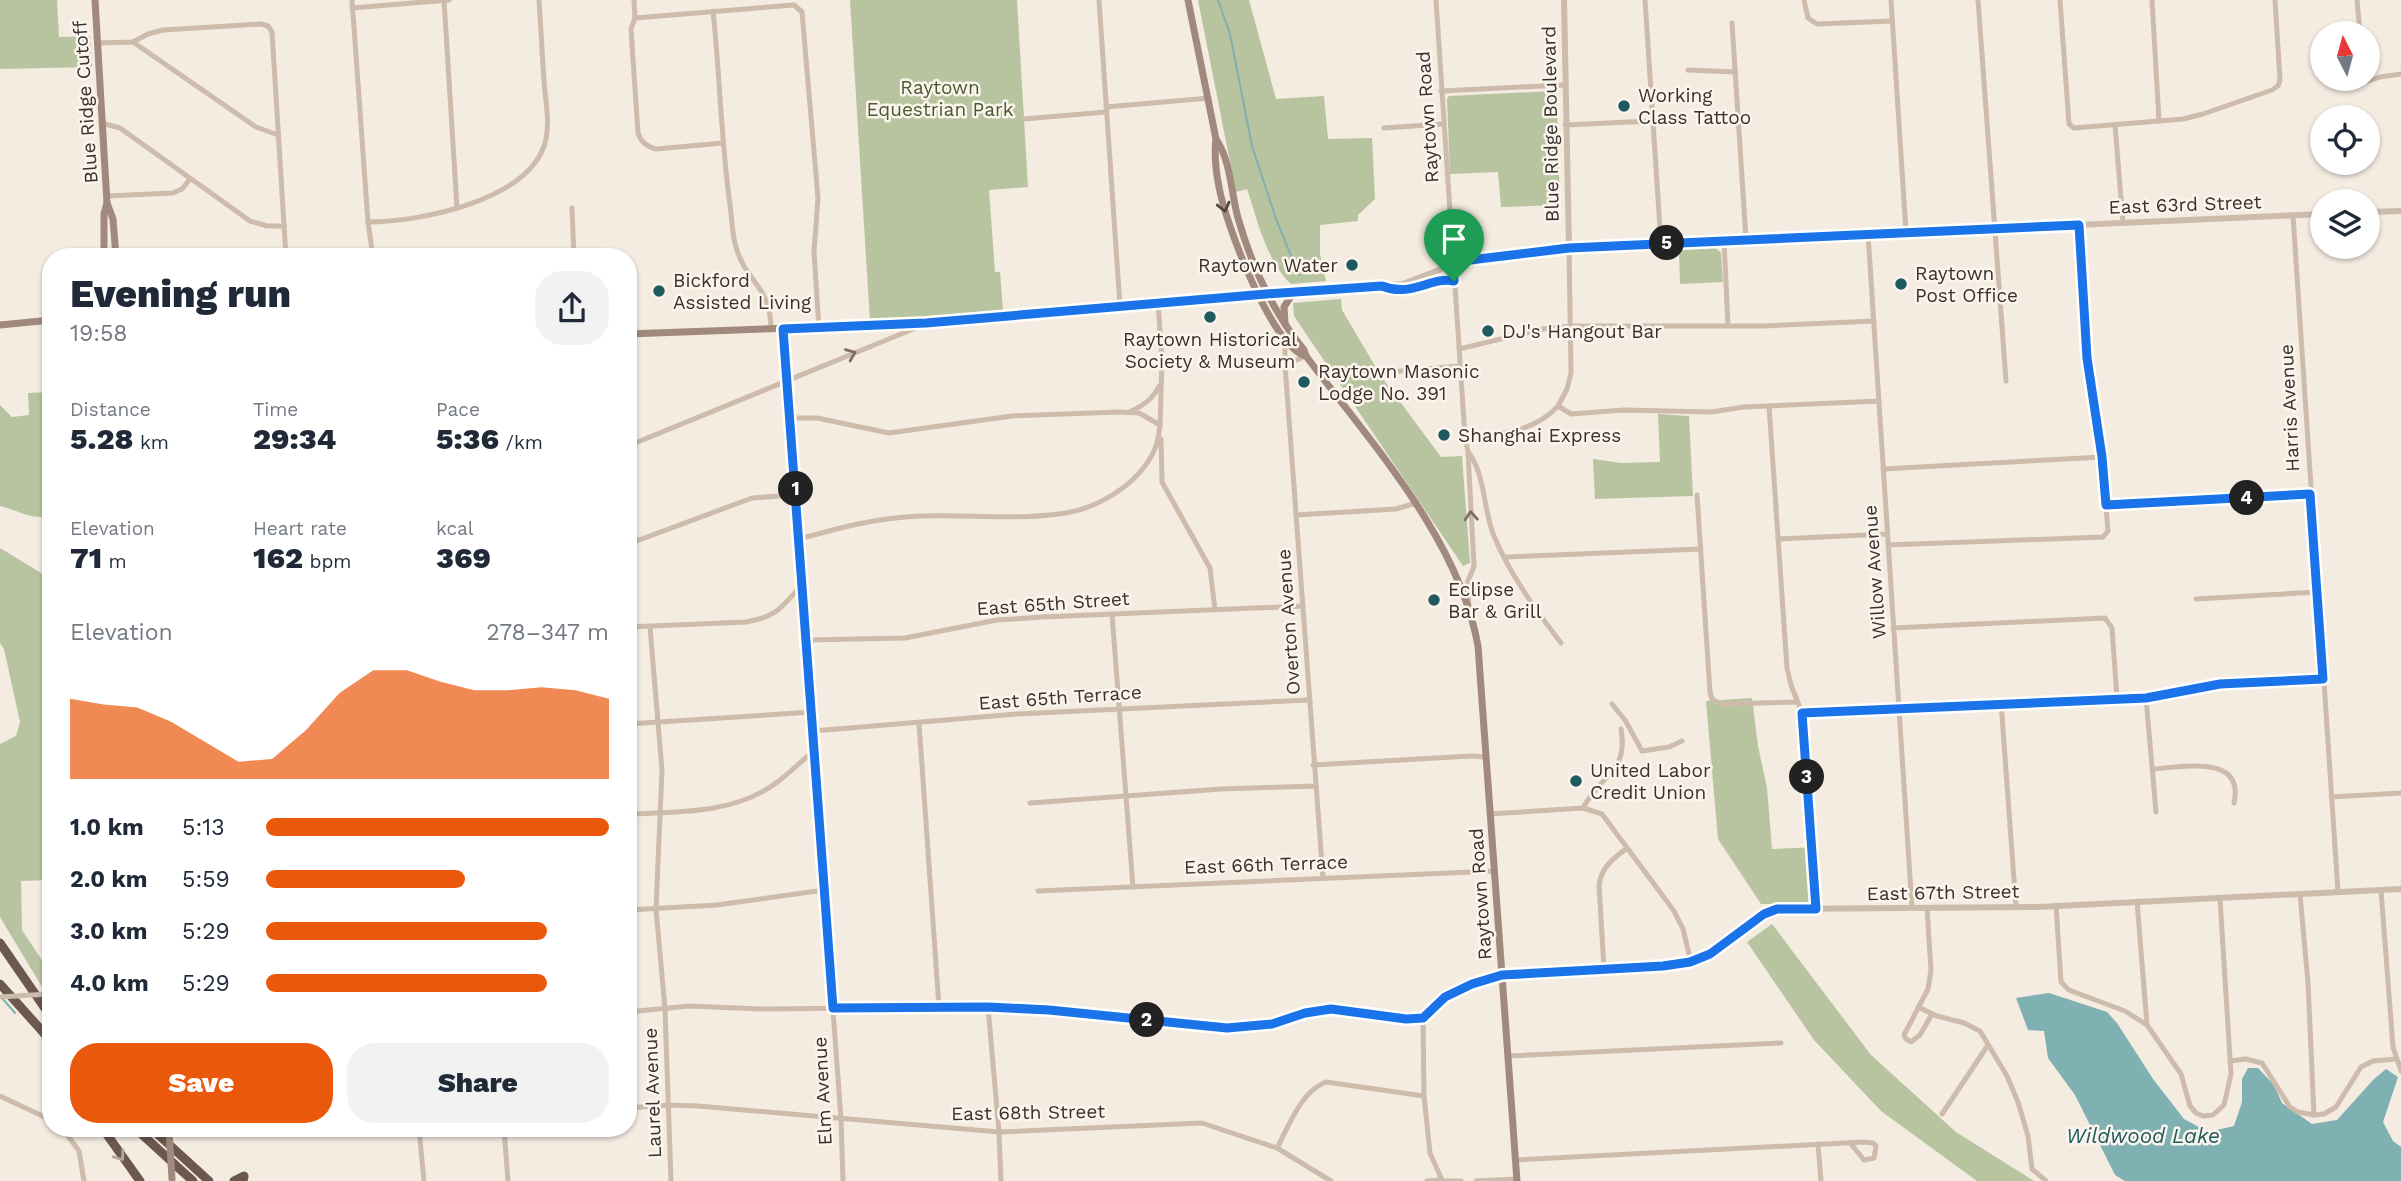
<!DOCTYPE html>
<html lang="en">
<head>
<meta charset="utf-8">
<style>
  :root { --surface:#fff; --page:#f2f2f3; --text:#1f2937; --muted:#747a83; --accent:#ea580c }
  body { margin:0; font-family:"Work Sans",sans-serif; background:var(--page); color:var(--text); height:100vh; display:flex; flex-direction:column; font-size:26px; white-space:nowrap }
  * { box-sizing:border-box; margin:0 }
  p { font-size:23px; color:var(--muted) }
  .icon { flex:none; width:38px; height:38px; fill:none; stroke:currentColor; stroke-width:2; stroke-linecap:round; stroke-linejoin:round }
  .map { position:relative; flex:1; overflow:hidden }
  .details { position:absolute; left:42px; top:248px; width:595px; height:889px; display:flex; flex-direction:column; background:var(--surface); border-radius:28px; box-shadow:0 2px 5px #0004 }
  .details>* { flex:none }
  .needle { width:46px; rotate:354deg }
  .fabs { position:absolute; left:2310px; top:21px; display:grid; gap:14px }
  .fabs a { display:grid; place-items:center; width:70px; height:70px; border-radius:50%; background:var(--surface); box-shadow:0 2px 5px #0004; font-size:35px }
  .pin { position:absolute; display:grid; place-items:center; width:60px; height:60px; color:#fff; margin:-72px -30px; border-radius:50% 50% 50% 0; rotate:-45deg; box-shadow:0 0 7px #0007 }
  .pin .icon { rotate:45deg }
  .km { position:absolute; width:35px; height:35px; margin:-18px; border-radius:50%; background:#222; color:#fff; font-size:19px; line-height:35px; text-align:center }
  .round { display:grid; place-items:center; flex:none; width:74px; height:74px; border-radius:28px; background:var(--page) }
  .overview { display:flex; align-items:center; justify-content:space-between; height:119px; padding:0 28px }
  h1 { font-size:38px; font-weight:800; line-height:52px }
  .figures { display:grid; grid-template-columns:repeat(3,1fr); gap:10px; height:119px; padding:7px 28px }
  .figures div { display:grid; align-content:center }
  .figures b { font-size:30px; font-weight:800 }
  .figures small { font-size:19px; font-weight:400 }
  .figures p { font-size:19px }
  .chart { height:196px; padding:14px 28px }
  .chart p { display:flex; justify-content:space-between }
  .chart svg { width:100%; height:126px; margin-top:7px; fill:var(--accent); opacity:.7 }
  .action { display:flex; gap:14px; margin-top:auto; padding:14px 28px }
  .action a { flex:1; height:80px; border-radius:28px; background:var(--accent); color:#fff; font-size:28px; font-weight:800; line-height:80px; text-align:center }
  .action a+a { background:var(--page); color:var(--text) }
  ul { padding:0 28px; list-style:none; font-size:23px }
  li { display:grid; grid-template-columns:112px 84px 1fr; align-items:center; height:52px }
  li i { height:18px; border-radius:9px; background:var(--accent) }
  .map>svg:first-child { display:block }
</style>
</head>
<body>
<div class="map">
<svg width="2401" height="1181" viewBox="0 0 2401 1181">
  <rect width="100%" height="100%" fill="#f4ebe1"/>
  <g fill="#b8c4a0">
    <path d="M 0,0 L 57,0 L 59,37 L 90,36 L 92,67 L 0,69 Z"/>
    <path d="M 850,0 L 1017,0 L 1028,187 L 989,190 L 995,272 L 1000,272 L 1003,310 L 870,321 Z"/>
    <path d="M 1198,0 L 1249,0 L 1276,99 L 1324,96 L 1328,139 L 1372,138 L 1375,199 L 1358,215 L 1358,221 L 1320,225 L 1320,254 L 1326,281 L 1291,284 C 1266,260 1258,222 1247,189 L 1236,192 Z"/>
    <path d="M 1555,91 L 1559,97 L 1557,109 L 1560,205 L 1501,207 L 1498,172 L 1450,174 L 1447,99 L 1449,96 Z"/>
    <path d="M 1713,248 L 1716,248 L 1721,253 L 1723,282 L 1680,284 L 1679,250 Z"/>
    <path d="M 1341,299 L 1342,310 L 1381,376 L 1441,457 L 1462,456 L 1470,563 L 1463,566 L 1294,316 L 1293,303 Z"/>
    <path d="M 51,392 L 51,516 C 30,520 20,511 0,506 L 0,405 L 12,417 L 29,415 L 28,393 Z"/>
    <path d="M 1658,414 L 1689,416 L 1693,496 L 1595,499 L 1593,459 L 1622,463 L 1660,462 Z"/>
    <path d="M 0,548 L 51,579 L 51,605 L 44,609 L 51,626 L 51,823 L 48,824 L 51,845 L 51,880 L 21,881 L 22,930 L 51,974 L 51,987 L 42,987 L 0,917 L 0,744 L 16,736 L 20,722 L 4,649 L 0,643 Z"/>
    <path d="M 1752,698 L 1758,746 L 1767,788 L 1772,849 L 1817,847 L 1820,900 L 1822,904 L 1761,904 L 1718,839 L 1706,701 Z"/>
    <path d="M 1772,924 L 1871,1055 L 1956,1132 L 2034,1181 L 1977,1181 L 1881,1111 L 1814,1040 L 1747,942 Z"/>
  </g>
  <path fill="#7fb0b2" d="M 2049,993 L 2107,1012 L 2117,1023 L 2153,1079 L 2184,1119 L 2208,1132 L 2234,1126 L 2242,1102 L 2242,1079 L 2248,1068 L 2258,1068 L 2274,1085 L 2282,1103 L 2312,1124 L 2337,1120 L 2373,1080 L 2386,1069 L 2398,1077 L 2383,1122 L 2393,1141 L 2401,1147 L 2401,1181 L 2125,1181 L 2115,1175 L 2075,1095 L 2048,1058 L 2044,1031 L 2028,1030 L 2016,998 Z"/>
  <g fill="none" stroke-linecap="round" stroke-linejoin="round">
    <g stroke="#7fb0b2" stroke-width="2">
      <path d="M 1218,0 L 1230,34 L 1252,146 L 1276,219 L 1299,275"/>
      <path d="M 2,998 L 15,1013"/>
    </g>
    <g stroke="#cdbbac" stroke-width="5">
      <path d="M 352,0 L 368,222 L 373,257"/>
      <path d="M 444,0 L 457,208"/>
      <path d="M 634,0 L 635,18 L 631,29 L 638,133 C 641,142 646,146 656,149 L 723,143"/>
      <path d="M 1099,0 L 1120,306"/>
      <path d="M 1436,0 L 1465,437 L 1468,452 L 1474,566 L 1467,584 L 1469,605"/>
      <path d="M 1645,0 L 1661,244"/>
      <path d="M 1804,0 L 1808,18 L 1817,24 L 1892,21"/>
      <path d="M 1891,0 L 1906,232"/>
      <path d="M 1978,0 L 2006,381"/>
      <path d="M 2060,0 L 2069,124 L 2074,128 L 2183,119 L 2203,114 L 2272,90 L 2278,86 L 2280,80 L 2275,0"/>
      <path d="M 2152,0 L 2159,121"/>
      <path d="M 2357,0 L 2360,33"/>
      <path d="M 352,8 L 449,0"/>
      <path d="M 713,11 C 720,76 721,141 730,205 C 732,219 732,234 736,247 C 746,283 771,285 771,330"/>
      <path d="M 635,18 L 794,5 L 802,12 L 818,198 L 814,252 L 819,328"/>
      <path d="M 1732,23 L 1746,239"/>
      <path d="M 133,42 L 256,127 L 278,135"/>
      <path d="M 97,43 L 133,42 L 148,34 L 163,30 L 261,24 L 268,26 L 272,32 L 286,257"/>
      <path d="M 1688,70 L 1735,72"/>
      <path d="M 2363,79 L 2368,81 L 2380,77 L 2401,74"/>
      <path d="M 1441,91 L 1564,85"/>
      <path d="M 1106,107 L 1209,98"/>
      <path d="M 1024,119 L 1106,112"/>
      <path d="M 101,123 L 120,128 L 250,221 L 267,226 L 284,226"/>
      <path d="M 1565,125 L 1652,121"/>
      <path d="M 2115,125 L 2123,223"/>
      <path d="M 1384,128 L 1443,124"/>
      <path d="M 107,196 L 173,193 L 182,189 L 190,179"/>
      <path d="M 572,208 L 574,257"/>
      <path d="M 2293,216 L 2338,892"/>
      <path d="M 368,222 C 420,222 533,200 546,139 C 550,119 545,100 544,80 C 542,54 541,27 539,0"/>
      <path d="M 1868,234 L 1912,908"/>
      <path d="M 1724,240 L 1728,326"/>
      <path d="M 1158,303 L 1162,360 L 1160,426"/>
      <path d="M 783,329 L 841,1119 L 843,1181"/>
      <path d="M 1285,339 L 1285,365 L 1323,878"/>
      <path d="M 1459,349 L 1543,329 L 1571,326 L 1764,326 L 1874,321"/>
      <path d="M 1285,365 L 1306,356"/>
      <path d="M 1389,372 L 1460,366"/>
      <path d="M 1558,406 L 1567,389 L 1571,373 L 1569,248"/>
      <path d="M 1769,406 L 1787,668 L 1791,685 L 1802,713 L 1817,909"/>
      <path d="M 1131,411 C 1143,406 1153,399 1159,386"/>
      <path d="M 791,418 L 817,418 L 889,433 L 1012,416 L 1118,412 L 1139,413 L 1160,425 C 1159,434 1158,443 1154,451 C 1138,485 1096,510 1059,514 C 1014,520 966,514 920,516 C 875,518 843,527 799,539"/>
      <path d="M 1465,437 C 1500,434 1533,433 1558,406 L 1571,414 L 1624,410 L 1711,412 L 1744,407 L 1879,401"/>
      <path d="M 1161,439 L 1162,482 L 1210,568 L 1215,610"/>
      <path d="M 628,446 L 923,325"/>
      <path d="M 1469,453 C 1486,477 1483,510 1494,536 C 1510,575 1536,610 1561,643"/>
      <path d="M 1883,469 L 2102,457"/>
      <path d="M 1697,495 L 1710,692 L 1712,699 L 1720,704 L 1798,702"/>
      <path d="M 2106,505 L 2310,494"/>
      <path d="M 1296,515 L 1396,509 L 1416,503"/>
      <path d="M 1778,539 L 1887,534"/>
      <path d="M 631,543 L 752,498 L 796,495"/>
      <path d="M 1888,545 L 2103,537 L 2108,531 L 2102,457 L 2087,358 L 2079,225"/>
      <path d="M 1505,557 L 1701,549"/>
      <path d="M 2196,599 L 2317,592"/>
      <path d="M 1112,614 L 1133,887"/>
      <path d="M 628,627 L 746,622 C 779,616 781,607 803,584"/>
      <path d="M 650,627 L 662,770 L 656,909 L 665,1009 L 671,1181"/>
      <path d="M 1893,628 L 2105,618 L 2112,628 L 2117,698"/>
      <path d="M 807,640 L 905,638 L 997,620 L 1043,617 L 1303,606"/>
      <path d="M 2146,698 L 2156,812"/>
      <path d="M 2001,702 L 2016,907"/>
      <path d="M 1612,704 L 1625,720 L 1642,751 L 1669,747 L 1682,741"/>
      <path d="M 1802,713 L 2146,698 L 2220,684 L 2323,679"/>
      <path d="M 919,723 L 939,1007"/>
      <path d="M 628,724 L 812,712"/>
      <path d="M 813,731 L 1017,714 L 1309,700"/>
      <path d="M 1313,765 L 1471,756 L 1486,757"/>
      <path d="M 2153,769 C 2183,767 2245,754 2234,803"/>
      <path d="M 2331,797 L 2401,793"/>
      <path d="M 1030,803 L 1221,789 L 1315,786"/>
      <path d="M 1583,808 C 1600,775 1629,772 1621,729"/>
      <path d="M 628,814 C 678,812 734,814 776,783 C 790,773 801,761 814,751"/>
      <path d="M 1490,814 L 1583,808 L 1602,814 L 1674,911 L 1683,929 L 1691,962"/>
      <path d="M 2381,890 L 2393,1047 L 2401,1071"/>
      <path d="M 1038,891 L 1495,871"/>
      <path d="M 2300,894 L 2308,983 L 2314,1115"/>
      <path d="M 2137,901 L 2147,1025"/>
      <path d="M 2056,905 L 2061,982 L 2069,990 L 2125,1011 L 2147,1025 L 2181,1074 L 2190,1106 L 2196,1113 L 2203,1116 L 2213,1115 L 2224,1105 L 2231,1074 L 2220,899"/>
      <path d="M 1927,908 L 1931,970 L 1928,989 L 1904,1035 L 1906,1039 L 1911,1042 L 1920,1035 L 1932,1014"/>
      <path d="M 628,910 L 717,905 L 824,890"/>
      <path d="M 1604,969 L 1599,885 C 1602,866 1613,859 1627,848"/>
      <path d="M 988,1007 L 999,1132 L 1001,1181"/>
      <path d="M 1918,1007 L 1937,1016 L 1964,1023 L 1980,1031 L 2007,1076 L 2018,1102 L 2028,1136 L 2032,1169 L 2046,1181"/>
      <path d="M 628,1012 L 689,1006 L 761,1009 L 988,1007 L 1049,1010 L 1227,1028 L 1272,1024 L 1305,1013 L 1331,1009 L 1407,1019 L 1423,1018 C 1450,992 1467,986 1502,975"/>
      <path d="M 1423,1018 L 1424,1096 L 1430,1153 L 1442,1180 L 1427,1181"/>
      <path d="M 1508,1056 L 1781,1043"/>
      <path d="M 2230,1061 L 2246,1059 L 2262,1063 L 2290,1107 L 2298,1112 L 2314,1115 L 2324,1114 L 2336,1107 L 2361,1067 L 2373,1061 L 2396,1059"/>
      <path d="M 0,1096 L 51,1120"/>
      <path d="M 628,1108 L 669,1105 L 698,1106 L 999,1132 L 1202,1123 L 1277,1148 L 1331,1181"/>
      <path d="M 1942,1114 L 1988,1045"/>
      <path d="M 63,1129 L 79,1151 L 84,1181"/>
      <path d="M 419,1129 L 424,1181"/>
      <path d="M 504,1129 L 508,1181"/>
      <path d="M 1818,1144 L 1821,1181"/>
      <path d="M 1277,1148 C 1289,1126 1301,1091 1326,1082 L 1424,1096"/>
      <path d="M 1515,1160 L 1863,1142 L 1873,1143 L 1876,1146 L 1874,1158 L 1864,1160 L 1851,1144"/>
      <path d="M 1441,1181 L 1461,1181"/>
      <path d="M 1476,1181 L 1516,1179"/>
    </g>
    <g stroke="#cdbbac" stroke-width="6">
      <path d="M 1564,0 L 1569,248"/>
      <path d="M 2368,212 L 2401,211"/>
      <path d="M 1384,287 C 1411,298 1432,276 1454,281"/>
      <path d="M 1266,294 L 1403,284 L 1462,261 L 1569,248 L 2322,214"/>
      <path d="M 1502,975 L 1663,966 L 1691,962 L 1710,954 L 1764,914 L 1777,909 L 2038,907 L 2401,889"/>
    </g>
    <g stroke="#a18a7d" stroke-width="7">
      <path d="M 95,0 L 107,203 L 113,219 L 116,257"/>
      <path d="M 1188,0 L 1216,139 C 1214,155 1216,172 1219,187 C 1225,222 1272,348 1306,356"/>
      <path d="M 1216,139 C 1231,161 1231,193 1238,218 C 1252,267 1272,311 1304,350 L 1306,356 C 1370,442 1459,538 1478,646 L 1517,1181"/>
      <path d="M 104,257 L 104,214 L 107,203"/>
      <path d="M 1285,324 L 1284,307 L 1293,293"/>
      <path d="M 0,325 L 51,320"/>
      <path d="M 628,334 L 926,323 L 1266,294"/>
    </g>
    <g stroke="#6c584f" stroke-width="9">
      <path d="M 0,943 L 51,1017"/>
      <path d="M 0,984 L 51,1041"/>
      <path d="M 103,1129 L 140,1181"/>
      <path d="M 136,1129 L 193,1181"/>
      <path d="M 152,1129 L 209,1181"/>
      <path d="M 234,1181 L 244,1176 L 243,1181"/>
    </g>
    <path stroke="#cdbbac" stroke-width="5" d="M 0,997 L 49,994"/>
    <path stroke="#a18a7d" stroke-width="7" d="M 169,1130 L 172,1179"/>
  </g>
  <defs><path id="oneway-chevron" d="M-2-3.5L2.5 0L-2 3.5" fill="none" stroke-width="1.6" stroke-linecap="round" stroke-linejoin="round" transform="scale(1.75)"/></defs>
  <use stroke="#544640" href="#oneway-chevron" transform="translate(1224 207) rotate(76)"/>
  <g stroke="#7d6f65">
    <use href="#oneway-chevron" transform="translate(851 354) rotate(-22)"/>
    <use href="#oneway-chevron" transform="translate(1471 516) rotate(-93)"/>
  </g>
  <use stroke="#b4a69e" href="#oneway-chevron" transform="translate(120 1156) rotate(54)"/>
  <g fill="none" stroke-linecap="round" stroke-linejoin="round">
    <g stroke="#fff" stroke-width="14">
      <path id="route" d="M 2079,225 L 2087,358 L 2102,457 L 2106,505 L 2310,494 L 2323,679 L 2220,684 L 2146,698 L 1802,713 L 1816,909 L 1777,909 L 1764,914 L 1710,954 L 1690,962 L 1663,966 L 1502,975 L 1472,984 L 1445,997 L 1423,1018 L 1406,1019 L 1331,1009 L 1305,1013 L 1272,1024 L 1227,1028 L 1049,1010 L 988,1007 L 833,1008 L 783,329 L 926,323 L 1266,294 L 1382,286 C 1412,298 1431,276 1454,281 L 1453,265 L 1462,261 L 1569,248 Z"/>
    </g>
    <use href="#route" stroke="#1a73e8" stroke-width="9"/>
  </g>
  <g fill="#1f5a5e" stroke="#fbf5ee" stroke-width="2.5">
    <circle cx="1624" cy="106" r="7"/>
    <circle cx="1352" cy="265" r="7"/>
    <circle cx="1901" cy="284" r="7"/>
    <circle cx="659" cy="291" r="7"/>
    <circle cx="1210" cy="317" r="7"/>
    <circle cx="1488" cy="331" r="7"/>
    <circle cx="1304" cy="382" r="7"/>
    <circle cx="1444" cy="435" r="7"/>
    <circle cx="1434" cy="600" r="7"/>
    <circle cx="1576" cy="781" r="7"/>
  </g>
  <g text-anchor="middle" stroke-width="5" stroke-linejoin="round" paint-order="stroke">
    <g font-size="19" fill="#4a5a2e" stroke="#fbf5ee">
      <text x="940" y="94">Raytown<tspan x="940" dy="22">Equestrian Park</tspan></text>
    </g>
    <g font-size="19" fill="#3b302b" stroke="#fbf5ee" text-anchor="start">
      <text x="1638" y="102">Working<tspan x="1638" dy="22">Class Tattoo</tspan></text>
      <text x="1338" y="272" text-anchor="end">Raytown Water</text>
      <text x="1915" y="280">Raytown<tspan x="1915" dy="22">Post Office</tspan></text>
      <text x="673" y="287">Bickford<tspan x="673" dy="22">Assisted Living</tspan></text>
      <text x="1502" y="338">DJ's Hangout Bar</text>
      <text x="1210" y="346" text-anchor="middle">Raytown Historical<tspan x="1210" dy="22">Society &amp; Museum</tspan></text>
      <text x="1318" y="378">Raytown Masonic<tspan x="1318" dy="22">Lodge No. 391</tspan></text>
      <text x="1458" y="442">Shanghai Express</text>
      <text x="1448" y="596">Eclipse<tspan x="1448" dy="22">Bar &amp; Grill</tspan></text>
      <text x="1590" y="777">United Labor<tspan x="1590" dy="22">Credit Union</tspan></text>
    </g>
    <g font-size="19" fill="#3b302b" stroke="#fbf5ee">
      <text transform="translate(85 102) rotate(-94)" y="7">Blue Ridge Cutoff</text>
      <text transform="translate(1427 117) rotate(-94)" y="7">Raytown Road</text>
      <text transform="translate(1550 124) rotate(-91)" y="7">Blue Ridge Boulevard</text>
      <text transform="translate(2185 204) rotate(-2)" y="7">East 63rd Street</text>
      <text transform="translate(2289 408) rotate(-93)" y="7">Harris Avenue</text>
      <text transform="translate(1874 572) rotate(-94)" y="7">Willow Avenue</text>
      <text transform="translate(1053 603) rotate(-4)" y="7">East 65th Street</text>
      <text transform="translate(1288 622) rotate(-94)" y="7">Overton Avenue</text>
      <text transform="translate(1060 697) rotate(-4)" y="7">East 65th Terrace</text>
      <text transform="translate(1266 864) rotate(-2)" y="7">East 66th Terrace</text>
      <text transform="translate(1943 892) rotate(-1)" y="7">East 67th Street</text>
      <text transform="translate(1480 894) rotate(-94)" y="7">Raytown Road</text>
      <text transform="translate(822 1091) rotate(-93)" y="7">Elm Avenue</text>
      <text transform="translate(652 1093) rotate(-92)" y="7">Laurel Avenue</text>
      <text transform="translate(1028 1112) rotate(-1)" y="7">East 68th Street</text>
    </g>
    <g font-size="21" font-style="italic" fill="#1f5a5e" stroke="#fbf5ee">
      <text x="2143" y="1143">Wildwood Lake</text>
    </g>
  </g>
</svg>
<div class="fabs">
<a><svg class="needle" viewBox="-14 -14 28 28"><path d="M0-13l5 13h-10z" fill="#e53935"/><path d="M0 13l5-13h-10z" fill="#747a83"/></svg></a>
<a><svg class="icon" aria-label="locate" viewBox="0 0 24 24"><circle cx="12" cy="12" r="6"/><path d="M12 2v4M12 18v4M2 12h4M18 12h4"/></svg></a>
<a><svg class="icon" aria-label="layers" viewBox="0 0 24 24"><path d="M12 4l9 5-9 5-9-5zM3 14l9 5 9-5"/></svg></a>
</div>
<div class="pin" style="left:1454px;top:281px;background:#1e9e55"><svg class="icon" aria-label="arrive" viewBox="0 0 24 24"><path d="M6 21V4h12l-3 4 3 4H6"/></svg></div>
<b class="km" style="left:796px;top:489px">1</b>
<b class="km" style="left:1147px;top:1020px">2</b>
<b class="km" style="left:1807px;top:777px">3</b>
<b class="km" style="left:2247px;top:498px">4</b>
<b class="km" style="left:1667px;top:243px">5</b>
<section class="details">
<div class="overview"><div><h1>Evening run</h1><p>19:58</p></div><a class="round"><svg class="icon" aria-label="share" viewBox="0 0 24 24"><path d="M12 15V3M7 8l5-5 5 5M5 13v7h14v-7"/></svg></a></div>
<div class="figures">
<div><p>Distance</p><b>5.28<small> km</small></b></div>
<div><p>Time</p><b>29:34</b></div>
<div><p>Pace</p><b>5:36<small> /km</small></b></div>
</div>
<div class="figures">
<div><p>Elevation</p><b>71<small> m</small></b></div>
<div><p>Heart rate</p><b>162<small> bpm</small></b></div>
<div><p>kcal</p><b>369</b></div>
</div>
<div class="chart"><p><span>Elevation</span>278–347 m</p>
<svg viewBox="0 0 160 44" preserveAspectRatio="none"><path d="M0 44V16L10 18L20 19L30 24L40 31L50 38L60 37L70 27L80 14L90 6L100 6L110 10L120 13L130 13L140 12L150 13L160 16V44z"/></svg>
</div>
<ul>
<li><b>1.0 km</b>5:13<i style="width:100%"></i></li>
<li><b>2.0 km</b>5:59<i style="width:58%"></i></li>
<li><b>3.0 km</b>5:29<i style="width:82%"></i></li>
<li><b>4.0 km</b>5:29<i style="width:82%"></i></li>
</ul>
<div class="action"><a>Save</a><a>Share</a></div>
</section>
</div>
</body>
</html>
